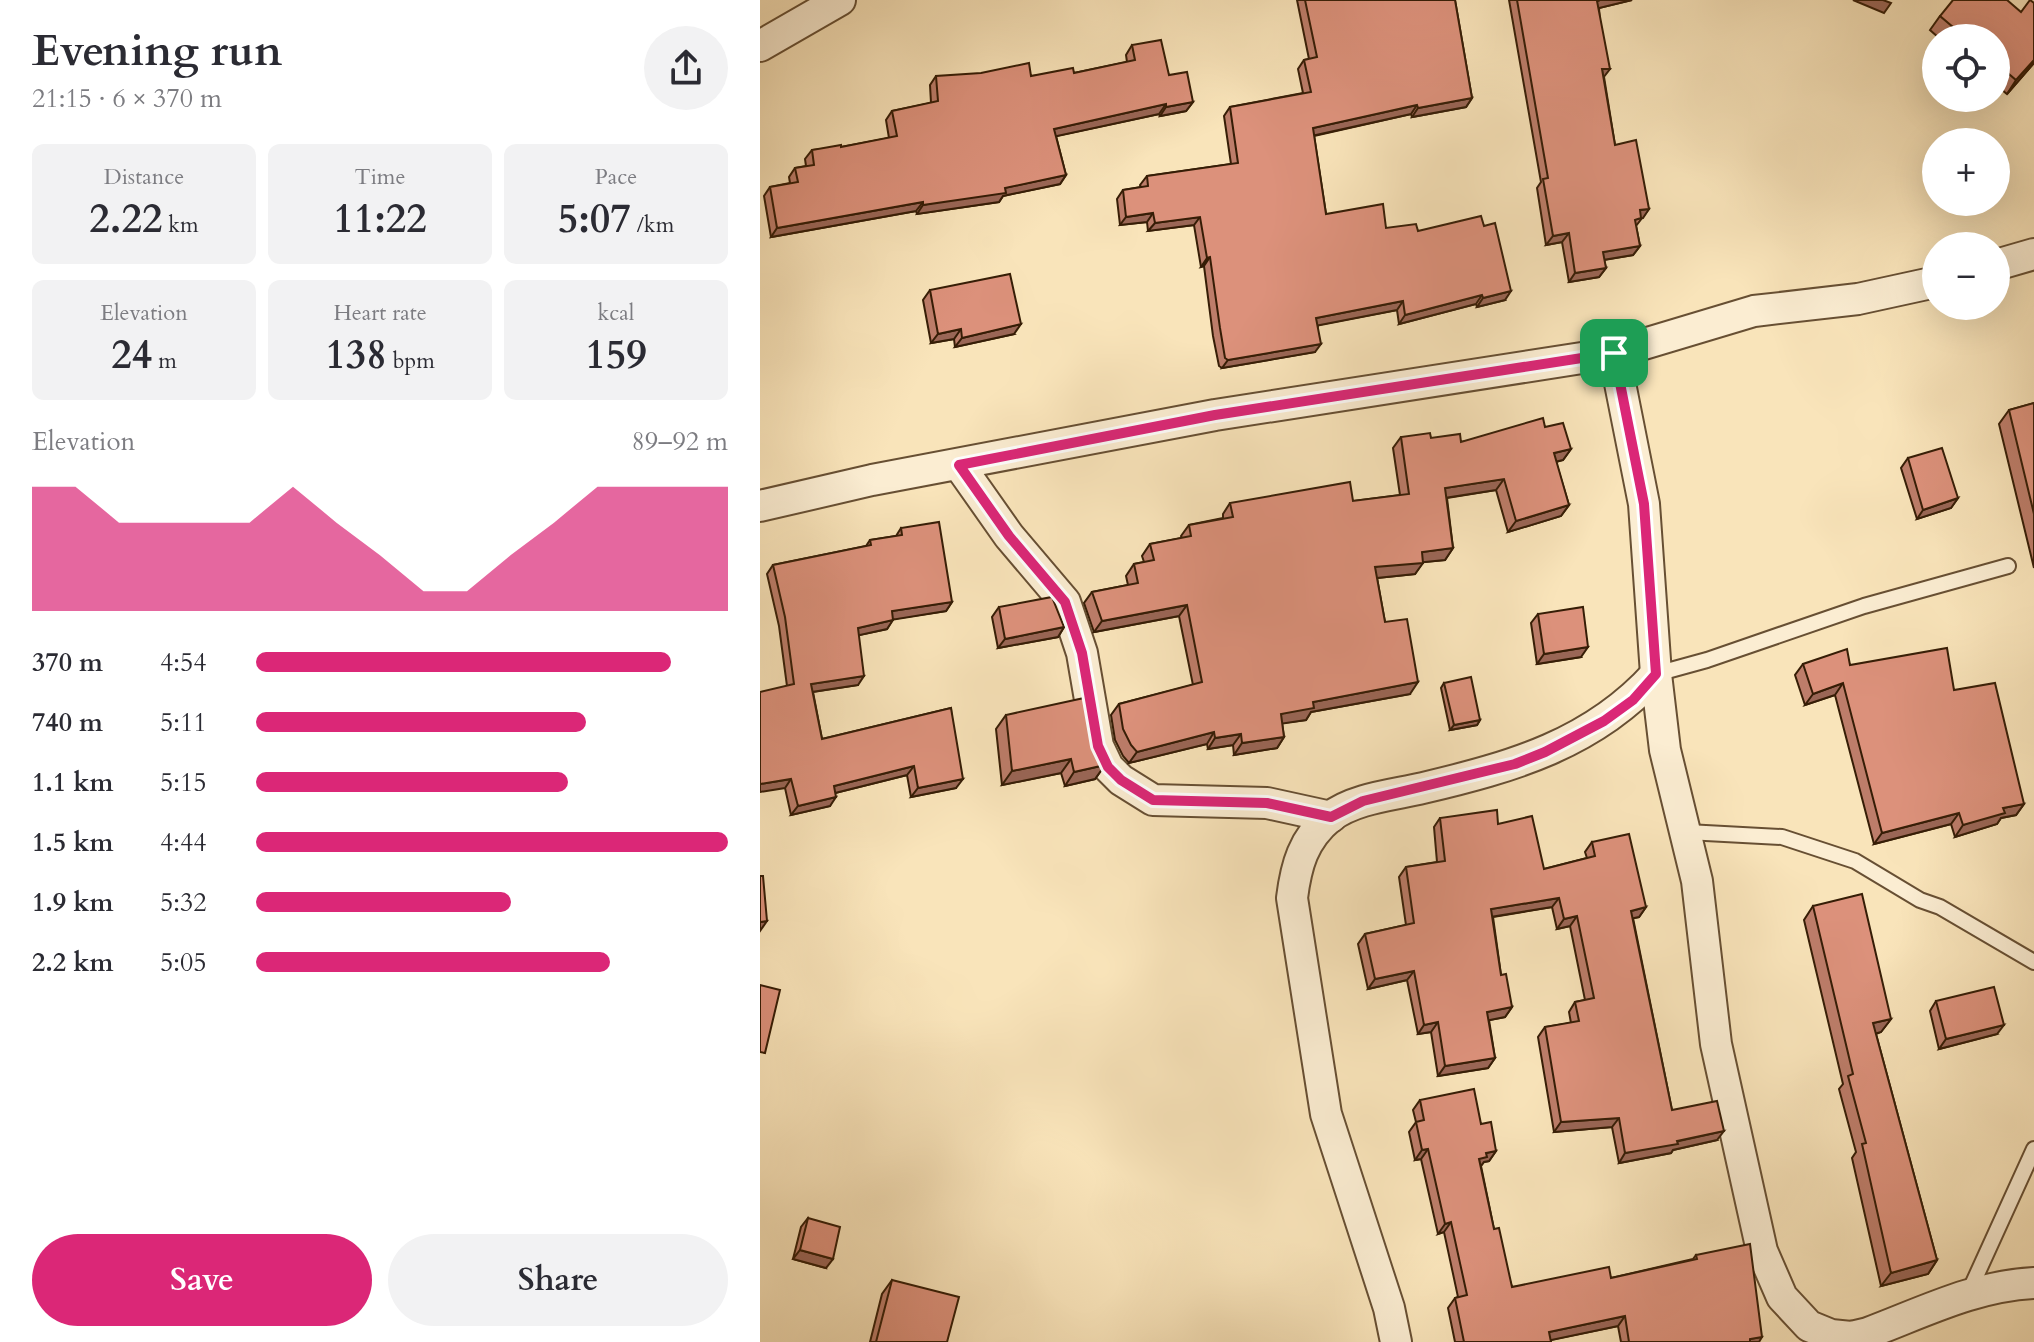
<!DOCTYPE html>
<html lang="en">
<head>
<meta charset="utf-8">
<style>
  :root { --surface:#fff; --page:#f2f2f3; --text:#2b2b33; --muted:#7c7c81; --accent:#db2777 }
  body { margin:0; font-family:Cardo,serif; background:var(--page); color:var(--text); height:100vh; display:flex; flex-direction:column; font-size:30px; white-space:nowrap }
  * { box-sizing:border-box; margin:0 }
  p { font-size:26px; color:var(--muted) }
  .icon { flex:none; width:44px; height:44px; fill:none; stroke:currentColor; stroke-width:2; stroke-linecap:round; stroke-linejoin:round }
  .map { position:relative; flex:1; overflow:hidden }
  .details { display:flex; flex-direction:column; background:var(--surface); width:760px }
  .details>* { flex:none }
  .fabs { position:absolute; left:1162px; top:24px; display:grid; gap:16px }
  .fabs a { display:grid; place-items:center; width:88px; height:88px; border-radius:50%; background:var(--surface); box-shadow:0 8px 32px #0002; font-size:40px }
  .pin { position:absolute; display:grid; place-items:center; width:68px; height:68px; color:#fff; margin:-34px; border-radius:16px; box-shadow:0 4px 12px #0006 }
  .round { display:grid; place-items:center; flex:none; width:84px; height:84px; border-radius:42px; background:var(--page) }
  .headline { display:flex; align-items:center; justify-content:space-between; height:136px; padding:0 32px }
  h1 { font-size:44px; font-weight:700; line-height:60px }
  .stats { display:grid; grid-template-columns:repeat(3,1fr); gap:12px; height:136px; padding:8px 32px }
  .stats div { display:grid; align-content:center; border-radius:12px; background:var(--page); text-align:center }
  .stats b { font-size:40px; font-weight:700 }
  .stats small { font-size:22px; font-weight:400 }
  .stats p { font-size:22px }
  .chart { height:224px; padding:16px 32px }
  .chart p { display:flex; justify-content:space-between }
  .chart svg { width:100%; height:144px; margin-top:8px; fill:var(--accent); opacity:.7 }
  .button { display:flex; gap:16px; margin-top:auto; padding:16px 32px }
  .button a { flex:1; height:92px; border-radius:48px; background:var(--accent); color:#fff; font-size:32px; font-weight:700; line-height:92px; text-align:center }
  .button a+a { background:var(--page); color:var(--text) }
  ul { padding:0 32px; list-style:none; font-size:26px }
  li { display:grid; grid-template-columns:128px 96px 1fr; align-items:center; height:60px }
  li i { height:20px; border-radius:10px; background:var(--accent) }
  main { display:flex; flex:1; min-height:0 }
  .map>svg:first-child { display:block }
</style>
</head>
<body>
<main>
<section class="details">
<div class="headline"><div><h1>Evening run</h1><p>21:15 · 6 × 370 m</p></div><a class="round"><svg class="icon" aria-label="share" viewBox="0 0 24 24"><path d="M12 15V3M7 8l5-5 5 5M5 13v7h14v-7"/></svg></a></div>
<div class="stats">
<div><p>Distance</p><b>2.22<small> km</small></b></div>
<div><p>Time</p><b>11:22</b></div>
<div><p>Pace</p><b>5:07<small> /km</small></b></div>
</div>
<div class="stats">
<div><p>Elevation</p><b>24<small> m</small></b></div>
<div><p>Heart rate</p><b>138<small> bpm</small></b></div>
<div><p>kcal</p><b>159</b></div>
</div>
<div class="chart"><p><span>Elevation</span>89–92 m</p>
<svg viewBox="0 0 160 44" preserveAspectRatio="none"><path d="M0 44V6L10 6L20 17L30 17L40 17L50 17L60 6L70 17L80 27L90 38L100 38L110 27L120 17L130 6L140 6L150 6L160 6V44z"/></svg>
</div>
<ul>
<li><b>370 m</b>4:54<i style="width:88%"></i></li>
<li><b>740 m</b>5:11<i style="width:70%"></i></li>
<li><b>1.1 km</b>5:15<i style="width:66%"></i></li>
<li><b>1.5 km</b>4:44<i style="width:100%"></i></li>
<li><b>1.9 km</b>5:32<i style="width:54%"></i></li>
<li><b>2.2 km</b>5:05<i style="width:75%"></i></li>
</ul>
<div class="button"><a>Save</a><a>Share</a></div>
</section>
<div class="map">
<svg width="1274" height="1342" viewBox="0 0 1274 1342">
  <rect width="100%" height="100%" fill="#f9e4ba"/>
  <filter id="stains"><feTurbulence type="fractalNoise" baseFrequency=".0025" numOctaves="4"/><feColorMatrix values="0 0 0 0 .2 0 0 0 0 .09 0 0 0 0 .02 0 0 0 .5 -.17"/></filter>
  <radialGradient id="worn" r=".72"><stop offset=".6" stop-color="#630" stop-opacity="0"/><stop offset="1" stop-color="#630" stop-opacity=".3"/></radialGradient>
  <g fill="none" stroke-linecap="round" stroke-linejoin="round">
    <g stroke="#674f33" stroke-width="18">
      <g id="lane">
        <path d="M 896,674 L 947,660 L 1104,606 L 1248,566"/>
        <path d="M 927,832 L 1022,837 L 1095,861 L 1160,900 L 1180,907 L 1274,962"/>
        <path d="M 1208,1294 L 1274,1149"/>
      </g>
    </g>
    <g stroke="#674f33" stroke-width="34">
      <g id="street">
        <path d="M 0,46 L 80,0"/>
        <path d="M 1236,265 L 1274,254"/>
        <path d="M 854,353 L 884,504 L 896,674 L 905,750 L 937,881 L 956,1044 L 1002,1251 L 1022,1297 L 1049,1326 L 1071,1335 L 1091,1337 L 1108,1333 C 1164,1312 1214,1286 1274,1283"/>
        <path d="M 199,465 L 249,536 L 305,602 L 322,653 L 338,746 L 348,767 L 361,780 L 393,800 L 507,803 L 571,817"/>
        <path d="M 0,506 L 112,480 L 455,415 L 854,353 L 994,311 L 1098,299 L 1176,282"/>
        <path d="M 636,1342 L 629,1308 L 566,1114 L 532,898 C 536,866 543,839 570,817 C 595,798 633,795 663,788 C 752,767 833,744 896,674"/>
      </g>
    </g>
    <use href="#lane" stroke="#fbedd2" stroke-width="14"/>
    <use href="#street" stroke="#fbedd2" stroke-width="30"/>
  </g>
  <g fill="#bd7d6a" stroke="#361d06" stroke-width="2">
    <path d="M 537,0 L 695,0 L 712,98 L 706,107 L 652,117 L 651,114 L 554,136 L 566,214 L 626,228 L 658,231 L 745,300 L 717,307 L 716,304 L 639,324 L 637,310 L 558,325 L 555,352 L 462,368 L 459,366 L 453,336 L 444,266 L 441,267 L 434,225 L 388,231 L 387,222 L 360,225 L 357,199 L 363,190 L 381,187 L 380,185 L 387,176 L 471,164 L 464,116 L 470,107 L 543,93 L 538,69 L 544,60 L 549,59 Z"/>
    <path d="M 749,0 L 872,0 L 839,8 L 844,77 L 855,145 L 889,209 L 876,226 L 880,246 L 873,255 L 844,260 L 846,268 L 839,277 L 809,282 L 802,242 L 786,245 L 777,188 L 781,182 Z"/>
    <path d="M 1274,3 L 1274,63 L 1247,94 L 1236,85 L 1236,38 L 1179,38 L 1170,30 L 1180,16 L 1261,12 Z"/>
    <path d="M 372,45 L 409,75 L 433,102 L 426,111 L 400,116 L 399,114 L 296,136 L 306,175 L 300,184 L 243,196 L 239,202 L 157,214 L 156,211 L 11,237 L 4,196 L 10,187 L 30,183 L 29,177 L 35,168 L 46,166 L 45,159 L 52,150 L 81,147 L 129,138 L 126,120 L 132,111 L 171,103 L 170,85 L 176,76 L 271,76 L 314,73 L 367,62 L 366,55 Z"/>
    <path d="M 170,290 L 254,334 L 195,347 L 194,339 L 171,343 L 163,300 Z"/>
    <path d="M 1274,403 L 1274,568 L 1239,424 L 1249,410 Z"/>
    <path d="M 785,427 L 811,449 L 803,460 L 796,462 L 809,505 L 801,516 L 748,532 L 736,490 L 687,498 L 693,548 L 685,560 L 663,562 L 655,574 L 617,578 L 625,622 L 650,694 L 551,712 L 546,720 L 522,723 L 524,737 L 517,748 L 474,755 L 473,745 L 448,749 L 447,744 L 369,763 L 363,756 L 355,740 L 351,715 L 359,704 L 433,685 L 419,616 L 334,632 L 324,603 L 332,592 L 368,585 L 366,576 L 374,564 L 384,562 L 382,556 L 390,544 L 422,538 L 421,536 L 429,525 L 463,518 L 463,514 L 470,503 L 593,501 L 640,495 L 633,448 L 641,437 L 671,438 L 701,442 Z"/>
    <path d="M 1148,458 L 1198,498 L 1191,508 L 1157,519 L 1141,468 Z"/>
    <path d="M 141,528 L 192,602 L 186,611 L 133,619 L 127,629 L 99,635 L 98,685 L 53,692 L 62,739 L 191,708 L 196,788 L 151,797 L 147,775 L 75,793 L 70,806 L 31,815 L 25,788 L 27,686 L 19,626 L 7,574 L 13,565 L 106,546 L 110,540 L 136,536 Z"/>
    <path d="M 239,607 L 304,627 L 298,637 L 238,648 L 232,617 Z"/>
    <path d="M 778,614 L 821,657 L 777,664 L 771,623 Z"/>
    <path d="M 1043,664 L 1090,665 L 1194,690 L 1264,804 L 1256,815 L 1241,818 L 1237,824 L 1195,837 L 1191,824 L 1114,844 L 1075,695 L 1045,705 L 1035,675 Z"/>
    <path d="M 684,683 L 720,720 L 717,725 L 690,730 L 681,688 Z"/>
    <path d="M 246,715 L 330,736 L 345,765 L 335,779 L 305,786 L 301,773 L 242,785 L 236,729 Z"/>
    <path d="M 680,818 L 738,824 L 784,869 L 827,858 L 825,852 L 832,842 L 886,907 L 879,917 L 873,918 L 912,1110 L 957,1140 L 913,1150 L 911,1153 L 859,1163 L 852,1127 L 794,1132 L 778,1037 L 785,1027 L 811,1023 L 809,1012 L 815,1002 L 825,1000 L 810,926 L 797,929 L 792,907 L 733,917 L 741,975 L 752,1007 L 745,1017 L 729,1020 L 735,1058 L 728,1068 L 678,1076 L 671,1032 L 658,1034 L 647,980 L 608,989 L 598,944 L 605,934 L 646,925 L 639,877 L 646,867 L 677,862 L 674,827 Z"/>
    <path d="M 1053,906 L 1131,1019 L 1121,1032 L 1116,1034 L 1177,1260 L 1168,1274 L 1121,1286 L 1092,1158 L 1096,1152 L 1079,1089 L 1083,1084 L 1044,920 Z"/>
    <path d="M 1176,1001 L 1237,1034 L 1179,1049 L 1170,1011 Z"/>
    <path d="M 660,1100 L 721,1124 L 736,1151 L 729,1161 L 724,1162 L 721,1166 L 734,1229 L 752,1287 L 851,1278 L 933,1259 L 936,1255 L 999,1342 L 861,1342 L 858,1326 L 790,1340 L 791,1342 L 695,1342 L 688,1308 L 695,1298 L 698,1297 L 684,1232 L 678,1234 L 661,1159 L 655,1160 L 649,1132 L 656,1122 L 653,1110 Z"/>
    <path d="M 48,1218 L 66,1268 L 33,1259 L 41,1227 Z"/>
    <path d="M 132,1280 L 187,1342 L 110,1342 L 122,1294 Z"/>
  </g>
  <g fill="#9a6656" stroke="#361d06" stroke-width="2">
    <path d="M 840,0 L 872,0 L 831,10 L 837,1 Z"/>
    <path d="M 1093,0 L 1123,0 L 1131,3 L 1124,13 Z"/>
    <path d="M 1274,60 L 1274,63 L 1247,94 L 1256,80 Z"/>
    <path d="M 842,69 L 850,69 L 843,78 Z"/>
    <path d="M 712,98 L 706,107 L 652,117 L 658,108 Z"/>
    <path d="M 433,102 L 426,111 L 400,116 L 406,107 Z"/>
    <path d="M 406,104 L 399,114 L 288,138 L 294,129 Z"/>
    <path d="M 657,105 L 651,114 L 547,137 L 553,128 Z"/>
    <path d="M 306,175 L 300,184 L 243,196 L 239,202 L 157,214 L 163,205 Z"/>
    <path d="M 163,202 L 156,211 L 11,237 L 17,228 Z"/>
    <path d="M 889,209 L 883,218 L 874,219 L 880,210 Z"/>
    <path d="M 393,213 L 387,222 L 360,225 L 366,217 Z"/>
    <path d="M 440,217 L 434,225 L 388,231 L 395,223 Z"/>
    <path d="M 809,233 L 802,242 L 786,245 L 793,236 Z"/>
    <path d="M 880,246 L 873,255 L 837,261 L 843,252 Z"/>
    <path d="M 450,257 L 444,266 L 441,267 L 447,258 Z"/>
    <path d="M 846,268 L 839,277 L 809,282 L 815,273 Z"/>
    <path d="M 751,291 L 745,300 L 717,307 L 723,298 Z"/>
    <path d="M 722,295 L 716,304 L 639,324 L 645,315 Z"/>
    <path d="M 643,301 L 637,310 L 550,327 L 556,318 Z"/>
    <path d="M 261,324 L 254,334 L 195,347 L 202,338 Z"/>
    <path d="M 201,329 L 194,339 L 171,343 L 178,334 Z"/>
    <path d="M 561,344 L 555,352 L 462,368 L 468,360 Z"/>
    <path d="M 811,449 L 803,460 L 786,464 L 794,453 Z"/>
    <path d="M 744,479 L 736,490 L 678,499 L 685,488 Z"/>
    <path d="M 1198,498 L 1191,508 L 1157,519 L 1163,510 Z"/>
    <path d="M 809,505 L 801,516 L 748,532 L 756,521 Z"/>
    <path d="M 693,548 L 685,560 L 655,563 L 663,563 L 655,574 L 607,579 L 615,567 L 662,552 Z"/>
    <path d="M 192,602 L 186,611 L 125,621 L 132,611 Z"/>
    <path d="M 427,605 L 419,616 L 334,632 L 342,621 Z"/>
    <path d="M 133,620 L 127,629 L 91,637 L 98,628 Z"/>
    <path d="M 304,627 L 298,637 L 238,648 L 245,639 Z"/>
    <path d="M 828,647 L 821,657 L 777,664 L 784,654 Z"/>
    <path d="M 104,676 L 98,685 L 45,693 L 51,684 Z"/>
    <path d="M 658,682 L 650,694 L 551,712 L 546,720 L 513,725 L 521,714 L 553,702 Z"/>
    <path d="M 1083,683 L 1075,695 L 1045,705 L 1053,694 Z"/>
    <path d="M 720,720 L 717,725 L 690,730 L 694,725 Z"/>
    <path d="M 454,732 L 447,744 L 369,763 L 377,752 Z"/>
    <path d="M 481,734 L 473,745 L 448,749 L 455,738 Z"/>
    <path d="M 524,737 L 517,748 L 474,755 L 482,743 Z"/>
    <path d="M 311,759 L 301,773 L 242,785 L 252,771 Z"/>
    <path d="M 345,765 L 335,779 L 305,786 L 314,772 Z"/>
    <path d="M 154,766 L 147,775 L 67,795 L 74,786 Z"/>
    <path d="M 31,779 L 25,788 L 0,792 L 0,784 Z"/>
    <path d="M 203,779 L 196,788 L 151,797 L 158,788 Z"/>
    <path d="M 76,797 L 70,806 L 31,815 L 38,806 Z"/>
    <path d="M 1264,804 L 1256,815 L 1241,818 L 1237,824 L 1195,837 L 1203,825 L 1243,808 Z"/>
    <path d="M 1199,813 L 1191,824 L 1114,844 L 1122,833 Z"/>
    <path d="M 799,898 L 792,907 L 724,918 L 731,909 Z"/>
    <path d="M 886,907 L 879,917 L 865,920 L 871,911 Z"/>
    <path d="M 817,916 L 810,926 L 797,929 L 804,919 Z"/>
    <path d="M 7,921 L 0,931 L 0,922 Z"/>
    <path d="M 654,971 L 647,980 L 608,989 L 615,979 Z"/>
    <path d="M 752,1007 L 745,1017 L 720,1022 L 727,1012 Z"/>
    <path d="M 1131,1019 L 1121,1032 L 1104,1037 L 1113,1023 Z"/>
    <path d="M 678,1022 L 671,1032 L 658,1034 L 664,1025 Z"/>
    <path d="M 1244,1025 L 1237,1034 L 1179,1049 L 1186,1039 Z"/>
    <path d="M 735,1058 L 728,1068 L 678,1076 L 685,1066 Z"/>
    <path d="M 859,1118 L 852,1127 L 794,1132 L 801,1122 Z"/>
    <path d="M 964,1131 L 957,1140 L 913,1150 L 911,1153 L 859,1163 L 865,1153 Z"/>
    <path d="M 668,1149 L 661,1159 L 655,1160 L 662,1150 Z"/>
    <path d="M 736,1151 L 729,1161 L 724,1162 L 720,1167 L 719,1159 L 726,1153 Z"/>
    <path d="M 691,1222 L 684,1232 L 678,1234 L 685,1224 Z"/>
    <path d="M 40,1250 L 73,1259 L 66,1268 L 33,1259 Z"/>
    <path d="M 1177,1260 L 1168,1274 L 1121,1286 L 1131,1273 Z"/>
    <path d="M 865,1316 L 858,1326 L 782,1342 L 789,1332 Z"/>
    <path d="M 1002,1337 L 999,1342 L 988,1342 L 990,1339 Z"/>
  </g>
  <g fill="#dc917b" stroke="#361d06" stroke-width="2">
    <path d="M 545,0 L 695,0 L 712,98 L 658,108 L 657,105 L 553,128 L 566,214 L 623,204 L 626,228 L 656,224 L 658,231 L 721,216 L 724,226 L 735,223 L 751,291 L 723,298 L 722,295 L 645,315 L 643,301 L 556,318 L 561,344 L 468,360 L 465,358 L 460,328 L 450,257 L 447,258 L 440,217 L 395,223 L 393,213 L 366,217 L 363,190 L 388,186 L 387,176 L 478,163 L 470,107 L 551,92 L 544,60 L 557,57 Z"/>
    <path d="M 757,0 L 840,0 L 837,1 L 850,69 L 842,69 L 855,145 L 876,140 L 889,209 L 880,210 L 881,218 L 875,220 L 880,246 L 843,252 L 846,268 L 815,273 L 809,233 L 793,236 L 783,179 L 788,178 Z"/>
    <path d="M 1193,0 L 1247,0 L 1261,12 L 1270,0 L 1274,3 L 1274,60 L 1256,80 L 1236,63 L 1236,38 L 1206,38 L 1180,16 Z"/>
    <path d="M 401,40 L 409,75 L 427,72 L 433,102 L 406,107 L 406,104 L 294,129 L 306,175 L 245,188 L 246,193 L 163,205 L 163,202 L 17,228 L 10,187 L 38,182 L 35,168 L 54,165 L 52,150 L 81,145 L 81,147 L 137,136 L 132,111 L 178,101 L 176,76 L 221,73 L 269,63 L 271,76 L 313,68 L 314,73 L 375,60 L 372,45 Z"/>
    <path d="M 250,274 L 261,324 L 202,338 L 201,329 L 178,334 L 170,290 Z"/>
    <path d="M 1274,403 L 1274,514 L 1249,410 Z"/>
    <path d="M 783,418 L 785,427 L 803,423 L 811,449 L 794,453 L 809,505 L 756,521 L 744,479 L 685,488 L 693,548 L 662,552 L 663,563 L 615,567 L 625,622 L 647,619 L 658,682 L 553,702 L 554,708 L 521,714 L 524,737 L 482,743 L 481,734 L 455,738 L 454,732 L 377,752 L 371,745 L 363,729 L 359,704 L 442,682 L 427,605 L 342,621 L 332,592 L 378,583 L 374,564 L 394,560 L 390,544 L 431,536 L 429,525 L 473,517 L 470,503 L 590,482 L 593,501 L 649,494 L 641,437 L 670,433 L 671,438 L 700,434 L 701,442 Z"/>
    <path d="M 1182,448 L 1198,498 L 1163,510 L 1148,458 Z"/>
    <path d="M 179,522 L 192,602 L 132,611 L 133,620 L 98,628 L 104,676 L 51,684 L 62,739 L 191,708 L 203,779 L 158,788 L 154,766 L 74,786 L 76,797 L 38,806 L 31,779 L 0,784 L 0,692 L 34,684 L 25,617 L 13,565 L 111,545 L 110,540 L 142,535 L 141,528 Z"/>
    <path d="M 292,597 L 304,627 L 245,639 L 239,607 Z"/>
    <path d="M 823,607 L 828,647 L 784,654 L 778,614 Z"/>
    <path d="M 1187,648 L 1194,690 L 1235,683 L 1264,804 L 1243,808 L 1245,813 L 1203,825 L 1199,813 L 1122,833 L 1083,683 L 1053,694 L 1043,664 L 1087,649 L 1090,665 Z"/>
    <path d="M 711,677 L 720,720 L 694,725 L 684,683 Z"/>
    <path d="M 324,698 L 330,736 L 345,765 L 314,772 L 311,759 L 252,771 L 246,715 Z"/>
    <path d="M 737,810 L 738,824 L 772,816 L 784,869 L 835,856 L 832,842 L 869,834 L 886,907 L 871,911 L 912,1110 L 957,1101 L 964,1131 L 917,1141 L 918,1144 L 865,1153 L 859,1118 L 801,1122 L 785,1027 L 819,1021 L 815,1002 L 834,998 L 817,916 L 804,919 L 799,898 L 731,909 L 741,975 L 746,974 L 752,1007 L 727,1012 L 735,1058 L 685,1066 L 678,1022 L 664,1025 L 654,971 L 615,979 L 605,934 L 654,923 L 646,867 L 685,861 L 680,818 Z"/>
    <path d="M 0,876 L 3,876 L 7,921 L 0,922 Z"/>
    <path d="M 1102,894 L 1131,1019 L 1113,1023 L 1177,1260 L 1131,1273 L 1102,1144 L 1106,1143 L 1088,1076 L 1093,1074 L 1053,906 Z"/>
    <path d="M 0,985 L 20,990 L 5,1053 L 0,1052 Z"/>
    <path d="M 1234,987 L 1244,1025 L 1186,1039 L 1176,1001 Z"/>
    <path d="M 714,1089 L 721,1124 L 731,1122 L 736,1151 L 726,1153 L 727,1157 L 719,1159 L 734,1229 L 739,1228 L 752,1287 L 849,1267 L 851,1278 L 937,1259 L 936,1255 L 990,1244 L 1002,1337 L 990,1339 L 990,1342 L 869,1342 L 865,1316 L 789,1332 L 791,1342 L 704,1342 L 695,1298 L 707,1295 L 691,1222 L 685,1224 L 668,1149 L 662,1150 L 656,1122 L 664,1120 L 660,1100 Z"/>
    <path d="M 48,1218 L 80,1227 L 73,1259 L 40,1250 Z"/>
    <path d="M 132,1280 L 199,1297 L 187,1342 L 116,1342 Z"/>
  </g>
  <g fill="none" stroke-linecap="round" stroke-linejoin="round">
    <g stroke="#fff" stroke-width="16">
      <path id="route" d="M 854,353 L 884,504 L 896,674 L 873,700 L 844,721 L 785,752 L 755,764 L 603,801 L 571,817 L 507,803 L 393,800 L 361,780 L 348,767 L 338,746 L 322,653 L 305,602 L 249,536 L 199,465 L 455,415 Z"/>
    </g>
    <use href="#route" stroke="#db2777" stroke-width="10"/>
  </g>
  <rect width="100%" height="100%" filter="url(#stains)"/>
  <rect width="100%" height="100%" fill="url(#worn)"/>
</svg>
<div class="fabs">
<a><svg class="icon" aria-label="locate" viewBox="0 0 24 24"><circle cx="12" cy="12" r="6"/><path d="M12 2v4M12 18v4M2 12h4M18 12h4"/></svg></a>
<a>+</a>
<a>−</a>
</div>
<div class="pin" style="left:854px;top:353px;background:#1e9e55"><svg class="icon" aria-label="arrive" viewBox="0 0 24 24"><path d="M6 21V4h12l-3 4 3 4H6"/></svg></div>
</div>
</main>
</body>
</html>
